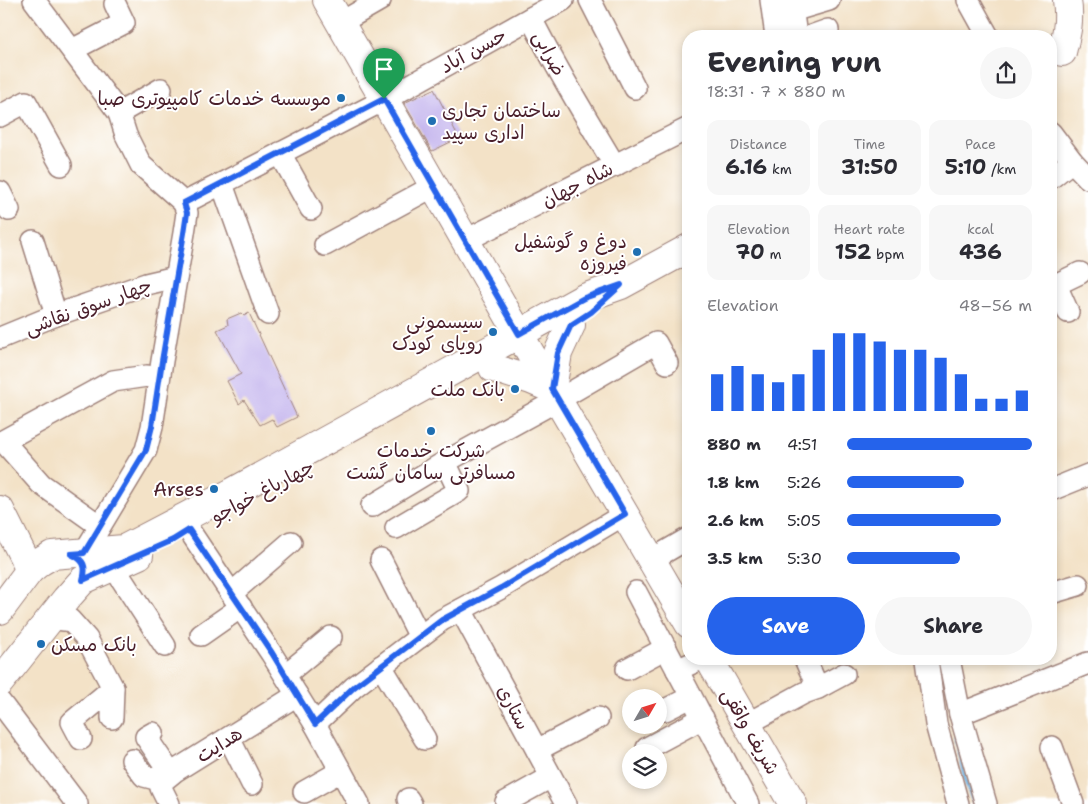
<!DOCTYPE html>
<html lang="en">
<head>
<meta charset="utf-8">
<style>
  :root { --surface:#fff; --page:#f7f7f7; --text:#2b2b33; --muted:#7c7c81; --accent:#2563eb }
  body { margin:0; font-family:"Shantell Sans","Playpen Sans Arabic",sans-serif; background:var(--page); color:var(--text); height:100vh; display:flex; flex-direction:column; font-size:19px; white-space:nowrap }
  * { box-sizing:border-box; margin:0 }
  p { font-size:16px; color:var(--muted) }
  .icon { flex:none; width:28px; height:28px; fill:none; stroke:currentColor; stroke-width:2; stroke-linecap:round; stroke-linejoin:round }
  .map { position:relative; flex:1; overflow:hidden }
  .panel { position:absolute; left:682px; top:30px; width:375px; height:635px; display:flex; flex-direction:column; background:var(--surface); border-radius:20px; box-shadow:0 2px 8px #0003 }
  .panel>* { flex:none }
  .needle { width:32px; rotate:51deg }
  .fabs { position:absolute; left:622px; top:689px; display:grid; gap:10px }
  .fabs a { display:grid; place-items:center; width:45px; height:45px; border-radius:50%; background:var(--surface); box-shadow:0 2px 8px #0003; font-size:25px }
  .pin { position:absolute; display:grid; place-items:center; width:42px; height:42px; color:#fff; margin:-51px -21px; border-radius:50% 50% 50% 0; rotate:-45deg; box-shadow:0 0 5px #0007 }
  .pin .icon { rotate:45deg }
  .round { display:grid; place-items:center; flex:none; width:52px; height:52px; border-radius:26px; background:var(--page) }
  .head { display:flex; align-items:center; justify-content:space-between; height:85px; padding:0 25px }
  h1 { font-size:28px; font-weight:700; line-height:38px }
  .figures { display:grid; grid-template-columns:repeat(3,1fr); gap:8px; height:85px; padding:5px 25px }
  .figures div { display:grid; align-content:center; border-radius:12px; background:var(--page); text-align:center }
  .figures b { font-size:21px; font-weight:700 }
  .figures small { font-size:14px; font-weight:400 }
  .figures p { font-size:14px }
  .chart { height:140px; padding:10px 25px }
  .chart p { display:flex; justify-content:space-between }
  .chart svg { width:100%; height:90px; margin-top:5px; stroke:var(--accent); stroke-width:6 }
  .primary-button { display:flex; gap:10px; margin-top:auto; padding:10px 25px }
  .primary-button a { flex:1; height:58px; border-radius:30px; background:var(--accent); color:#fff; font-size:20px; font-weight:700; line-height:58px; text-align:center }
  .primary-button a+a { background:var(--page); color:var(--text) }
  ul { padding:0 25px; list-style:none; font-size:16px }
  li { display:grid; grid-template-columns:80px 60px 1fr; align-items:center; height:38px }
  li i { height:12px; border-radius:6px; background:var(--accent) }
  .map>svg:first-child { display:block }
</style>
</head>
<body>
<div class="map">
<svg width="1088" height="804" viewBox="0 0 1088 804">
  <rect width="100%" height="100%" fill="#fff"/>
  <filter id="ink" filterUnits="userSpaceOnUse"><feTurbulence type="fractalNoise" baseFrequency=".02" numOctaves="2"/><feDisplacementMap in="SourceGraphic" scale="10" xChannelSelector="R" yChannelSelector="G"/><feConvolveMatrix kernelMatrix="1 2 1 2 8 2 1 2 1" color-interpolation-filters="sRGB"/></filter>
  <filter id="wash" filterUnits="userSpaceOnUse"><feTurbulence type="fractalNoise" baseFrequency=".0096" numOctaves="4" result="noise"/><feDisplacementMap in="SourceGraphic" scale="20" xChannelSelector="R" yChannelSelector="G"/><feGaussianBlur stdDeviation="1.12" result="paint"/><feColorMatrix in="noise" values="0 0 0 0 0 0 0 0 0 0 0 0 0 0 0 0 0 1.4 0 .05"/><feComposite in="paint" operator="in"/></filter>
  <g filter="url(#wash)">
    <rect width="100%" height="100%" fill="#f3e2c7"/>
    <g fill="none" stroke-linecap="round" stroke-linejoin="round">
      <path stroke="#71b6e7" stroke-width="4.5" d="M 956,738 L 966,783 L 975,804"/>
    </g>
    <g id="blocks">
      <g fill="#c6b7ee">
        <path d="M 434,89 L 459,138 L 432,151 L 404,103 Z"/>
        <path d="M 241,313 L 244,316 L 249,313 L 297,417 L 277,427 L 272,419 L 260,425 L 244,400 L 239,404 L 227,381 L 241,374 L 217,330 L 228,325 L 227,319 Z"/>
      </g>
    </g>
  </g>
  <g filter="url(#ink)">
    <use href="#blocks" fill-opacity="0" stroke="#9e8079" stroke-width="1"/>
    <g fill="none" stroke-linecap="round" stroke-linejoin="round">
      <g stroke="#9e8079" stroke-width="24">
        <g id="minor">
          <path d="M 34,0 L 119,113 L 126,135 L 141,165 L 184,203"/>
          <path d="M 590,0 L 635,88"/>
          <path d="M 771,0 L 776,36"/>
          <path d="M 791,0 L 796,36"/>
          <path d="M 968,0 L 988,36"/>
          <path d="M 792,11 L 829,0"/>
          <path d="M 531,18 C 556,69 586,117 615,166"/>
          <path d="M 340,23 L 380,0"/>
          <path d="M 811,36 L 828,30"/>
          <path d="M 72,50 L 124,23 L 115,4"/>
          <path d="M 119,113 L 161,89"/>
          <path d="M 0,116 L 26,102 L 61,165"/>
          <path d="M 1051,133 L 1072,161 L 1088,178"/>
          <path d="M 280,153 L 311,209"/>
          <path d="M 1051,178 L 1072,161"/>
          <path d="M 222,184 L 268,314"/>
          <path d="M 0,192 L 9,210"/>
          <path d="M 466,240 L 689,128"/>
          <path d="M 33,241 L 56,315"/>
          <path d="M 325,245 L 434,186"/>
          <path d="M 1056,285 L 1068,312"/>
          <path d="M 1051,287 L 1080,273"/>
          <path d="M 0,338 L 56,315 L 146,284 L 176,277"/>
          <path d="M 1051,490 L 1088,475"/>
          <path d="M 372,506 L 445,462 L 558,400 L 656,343 L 667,363"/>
          <path d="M 100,526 L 41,484 L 3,441 L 113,381 L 147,376 L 159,379"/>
          <path d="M 396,528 L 459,491 L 445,462"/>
          <path d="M 189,530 L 271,653 L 315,724 L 359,804"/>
          <path d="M 84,553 L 146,450 L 152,427 L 162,361 L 184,233 L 187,213 L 184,203 L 382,101 L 563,0"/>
          <path d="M 381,560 L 420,637"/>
          <path d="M 651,560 L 689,538"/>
          <path d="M 113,566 L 165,646"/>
          <path d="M 636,592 L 748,804"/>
          <path d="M 232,593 L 291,542"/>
          <path d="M 1051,593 L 1078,585"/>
          <path d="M 461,610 L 566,804"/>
          <path d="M 55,612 L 63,620 L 70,620 L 87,639 L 113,688"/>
          <path d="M 201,635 L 241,607"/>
          <path d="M 805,659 L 818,688"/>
          <path d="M 927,659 L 936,724 L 958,804"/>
          <path d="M 949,659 L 960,714 L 986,804"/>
          <path d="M 381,666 L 425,739"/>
          <path d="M 627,669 L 666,648"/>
          <path d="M 677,670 L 701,659"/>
          <path d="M 285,675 L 331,637"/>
          <path d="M 0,702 L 77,804"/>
          <path d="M 665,710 L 691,697"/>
          <path d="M 960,714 L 1088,663 L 1088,664"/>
          <path d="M 315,724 L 354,687 L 442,620 L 501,588 L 625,514"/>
          <path d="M 747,724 L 804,693 L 818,688 L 844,674"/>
          <path d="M 153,733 L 146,737 L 171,774"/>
          <path d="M 229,738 L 252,784"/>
          <path d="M 81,739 L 72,722 L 113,688 L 112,718"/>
          <path d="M 1052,747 L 1073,804"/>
          <path d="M 647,748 L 703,718"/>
          <path d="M 537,750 L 598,718"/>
          <path d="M 132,760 L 144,776 L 163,781"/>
          <path d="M 304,792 L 341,771"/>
          <path d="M 408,799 L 411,804"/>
          <path d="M 506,802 L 551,777"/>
          <path d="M 169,804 L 161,788 L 163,781 L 175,771 L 297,695"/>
        </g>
      </g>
      <g stroke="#9e8079" stroke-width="30">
        <g id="major">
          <path d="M 327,0 L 519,334 L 689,624"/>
          <path d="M 1062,52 C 1067,32 1070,21 1067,0"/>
          <path d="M 493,368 L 531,380 L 552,389 L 558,353 L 571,325"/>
          <path d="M 0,510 L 30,570"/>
          <path d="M 0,610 L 30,570 L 40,562 L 52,555 L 124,549 L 231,493 L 584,298 L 621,285 L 689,248"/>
          <path d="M 709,659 L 793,804"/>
          <path d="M 0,682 L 66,599 L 83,580 L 139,555"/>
        </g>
      </g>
      <use href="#minor" stroke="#fff" stroke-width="21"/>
      <use href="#major" stroke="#fff" stroke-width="28"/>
    </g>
  </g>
  <g fill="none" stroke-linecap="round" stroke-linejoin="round" filter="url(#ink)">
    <g stroke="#fff" stroke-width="10">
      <path id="route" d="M 384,99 L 519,334 L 584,298 L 621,285 L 591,312 L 571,325 L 558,353 L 552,389 L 625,514 L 501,588 L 442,620 L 354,687 L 315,724 L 272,653 L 189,530 L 173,540 L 83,580 C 87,566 84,560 71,554 L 84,553 L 146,450 L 152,426 L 162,361 L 184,233 L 187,213 L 184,203 Z"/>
    </g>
    <use href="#route" stroke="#2563eb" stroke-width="6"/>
  </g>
  <g fill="#1f6fb2" stroke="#fff" stroke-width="2">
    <circle cx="341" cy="98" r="5"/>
    <circle cx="432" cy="121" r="5"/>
    <circle cx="637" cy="252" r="5"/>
    <circle cx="493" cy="332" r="5"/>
    <circle cx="515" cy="389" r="5"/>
    <circle cx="431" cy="431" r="5"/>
    <circle cx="214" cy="489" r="5"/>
    <circle cx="41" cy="644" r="5"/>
  </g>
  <g text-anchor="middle" stroke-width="4" stroke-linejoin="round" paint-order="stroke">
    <g font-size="19" fill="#4a1f2b" stroke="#fff">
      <text transform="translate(473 50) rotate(-29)" y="7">حسن آباد</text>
      <text transform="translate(550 53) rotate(62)" y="7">ضرابی</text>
      <text transform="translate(577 184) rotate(-27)" y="7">شاه جهان</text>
      <text transform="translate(88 306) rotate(-20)" y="7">چهار سوق نقاشی</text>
      <text transform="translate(262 491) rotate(-28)" y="7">چهارباغ خواجو</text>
      <text transform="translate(514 707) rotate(62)" y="7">ستاری</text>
      <text transform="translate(751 731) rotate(60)" y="7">شریف واقفی</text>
      <text transform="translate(219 744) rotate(-32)" y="7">هدایت</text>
    </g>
    <g font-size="19" fill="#4a1f2b" stroke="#fff" text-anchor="end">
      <text x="331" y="105">موسسه خدمات کامپیوتری صبا</text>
      <text x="442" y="117" text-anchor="start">ساختمان تجاری<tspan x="442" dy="22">اداری سپید</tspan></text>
      <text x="627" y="248">دوغ و گوشفیل<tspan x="627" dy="22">فیروزه</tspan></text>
      <text x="483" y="328">سیسمونی<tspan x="483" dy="22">رویای کودک</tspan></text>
      <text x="505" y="396">بانک ملت</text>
      <text x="431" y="457" text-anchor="middle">شرکت خدمات<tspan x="431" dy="22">مسافرتی سامان گشت</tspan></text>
      <text x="204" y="496">Arses</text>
      <text x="51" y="651" text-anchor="start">بانک مسکن</text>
    </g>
  </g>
</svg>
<div class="fabs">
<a><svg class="needle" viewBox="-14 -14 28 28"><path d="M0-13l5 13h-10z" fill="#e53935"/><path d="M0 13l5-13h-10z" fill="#7c7c81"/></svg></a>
<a><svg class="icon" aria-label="layers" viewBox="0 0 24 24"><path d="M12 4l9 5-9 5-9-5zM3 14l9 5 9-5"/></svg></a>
</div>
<div class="pin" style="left:384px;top:99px;background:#1e9e55"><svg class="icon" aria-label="arrive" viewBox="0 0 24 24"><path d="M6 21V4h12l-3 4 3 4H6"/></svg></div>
<section class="panel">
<div class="head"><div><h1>Evening run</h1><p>18:31 · 7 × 880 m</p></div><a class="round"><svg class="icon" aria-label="share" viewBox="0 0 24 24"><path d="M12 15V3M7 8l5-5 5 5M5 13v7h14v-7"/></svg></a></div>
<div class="figures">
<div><p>Distance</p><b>6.16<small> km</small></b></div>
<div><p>Time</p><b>31:50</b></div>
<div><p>Pace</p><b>5:10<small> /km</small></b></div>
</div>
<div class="figures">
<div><p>Elevation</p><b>70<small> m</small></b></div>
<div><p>Heart rate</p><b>152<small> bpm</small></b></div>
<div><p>kcal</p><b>436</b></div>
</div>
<div class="chart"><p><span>Elevation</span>48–56 m</p>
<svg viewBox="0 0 160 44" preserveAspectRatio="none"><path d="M5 44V26M15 44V22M25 44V26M35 44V30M45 44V26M55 44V14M65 44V6M75 44V6M85 44V10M95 44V14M105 44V14M115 44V18M125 44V26M135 44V38M145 44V38M155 44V34"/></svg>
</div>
<ul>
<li><b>880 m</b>4:51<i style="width:100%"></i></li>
<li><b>1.8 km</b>5:26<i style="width:63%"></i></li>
<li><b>2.6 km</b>5:05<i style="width:83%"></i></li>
<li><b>3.5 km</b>5:30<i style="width:61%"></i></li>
</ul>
<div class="primary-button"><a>Save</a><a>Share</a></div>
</section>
</div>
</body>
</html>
